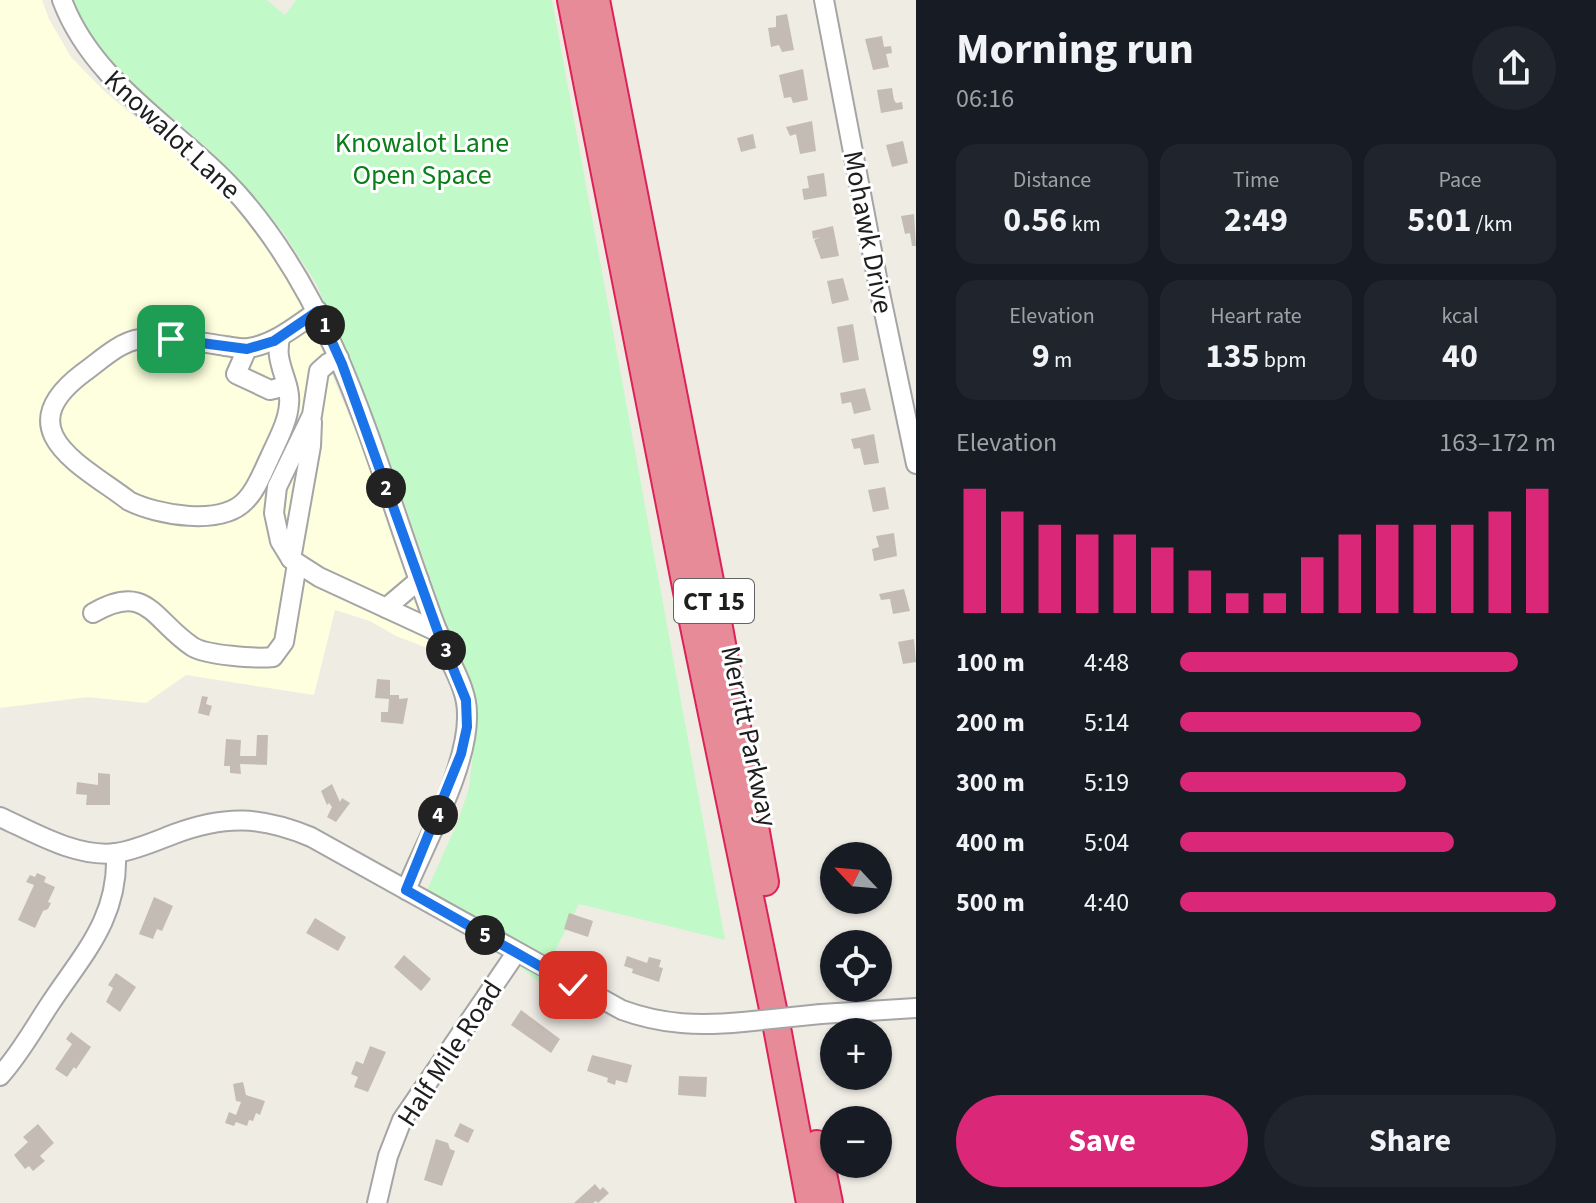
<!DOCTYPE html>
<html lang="en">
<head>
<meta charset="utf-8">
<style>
  :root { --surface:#171b24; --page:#20242c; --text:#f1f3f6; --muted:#9ea1a6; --accent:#db2777 }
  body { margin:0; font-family:"Source Sans 3",sans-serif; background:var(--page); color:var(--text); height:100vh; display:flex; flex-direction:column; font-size:30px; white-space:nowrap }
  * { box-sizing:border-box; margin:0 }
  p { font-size:26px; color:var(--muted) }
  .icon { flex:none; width:44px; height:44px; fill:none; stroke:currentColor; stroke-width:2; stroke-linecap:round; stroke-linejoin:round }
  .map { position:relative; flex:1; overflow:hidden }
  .sheet { display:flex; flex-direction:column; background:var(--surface); width:680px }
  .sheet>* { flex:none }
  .needle { width:52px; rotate:296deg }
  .controls { position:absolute; left:820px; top:842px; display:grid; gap:16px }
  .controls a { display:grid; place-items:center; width:72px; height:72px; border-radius:50%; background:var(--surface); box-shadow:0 2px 6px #0004; font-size:40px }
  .pin { position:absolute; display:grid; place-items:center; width:68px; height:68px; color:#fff; margin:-34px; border-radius:16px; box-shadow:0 4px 12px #0006 }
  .km { position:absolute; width:40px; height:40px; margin:-20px; border-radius:50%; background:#222; color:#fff; font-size:22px; line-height:40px; text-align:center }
  .round { display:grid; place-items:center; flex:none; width:84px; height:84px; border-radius:42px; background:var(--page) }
  .overview { display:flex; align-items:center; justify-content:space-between; height:136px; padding:0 40px }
  h1 { font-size:44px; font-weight:700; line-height:60px }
  .metrics { display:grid; grid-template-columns:repeat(3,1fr); gap:12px; height:136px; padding:8px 40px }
  .metrics div { display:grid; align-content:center; border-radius:20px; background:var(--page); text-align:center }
  .metrics b { font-size:34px; font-weight:700 }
  .metrics small { font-size:22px; font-weight:400 }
  .metrics p { font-size:22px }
  .chart { height:224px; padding:16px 40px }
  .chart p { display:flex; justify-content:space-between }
  .chart svg { width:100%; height:144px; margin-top:8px; stroke:var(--accent); stroke-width:6 }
  .cta { display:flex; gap:16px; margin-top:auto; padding:16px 40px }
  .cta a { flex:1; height:92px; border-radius:48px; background:var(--accent); color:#fff; font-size:32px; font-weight:700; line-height:92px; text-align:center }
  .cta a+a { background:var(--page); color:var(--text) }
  ul { padding:0 40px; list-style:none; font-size:26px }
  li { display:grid; grid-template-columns:128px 96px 1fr; align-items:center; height:60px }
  li i { height:20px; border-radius:10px; background:var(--accent) }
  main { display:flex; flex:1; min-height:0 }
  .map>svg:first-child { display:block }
</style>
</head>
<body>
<main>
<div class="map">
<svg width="916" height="1203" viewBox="0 0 916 1203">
  <rect width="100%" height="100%" fill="#efece4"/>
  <path fill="#fdffde" d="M 0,0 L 42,0 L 49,19 L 71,57 L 103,90 L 198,170 L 254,226 L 278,260 L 304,306 L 384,501 L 430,649 L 396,636 L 370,621 L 335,610 L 314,695 L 186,675 L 146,703 L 88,697 L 0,708 Z"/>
  <path fill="#c1fac8" d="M 71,0 L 267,0 L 285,15 L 296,0 L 552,0 L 725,940 L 579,904 L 539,982 L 483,938 L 423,899 L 458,821 L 469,788 L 475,735 L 467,686 L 390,461 L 316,283 L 282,231 L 216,156 L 121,74 L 92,42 Z"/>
  <g fill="#c4bcb4">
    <path d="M 787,14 L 794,50 L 782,52 L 779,45 L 771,47 L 768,28 L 776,27 L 776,16 Z"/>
    <path d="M 882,36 L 884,47 L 891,46 L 892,53 L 886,54 L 889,67 L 873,70 L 865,39 Z"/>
    <path d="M 803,69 L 808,100 L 793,103 L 791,97 L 784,98 L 779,75 Z"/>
    <path d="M 892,88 L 894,100 L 896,103 L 902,102 L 903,109 L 881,113 L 877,90 Z"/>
    <path d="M 812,121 L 816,151 L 800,154 L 796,134 L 790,136 L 786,127 Z"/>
    <path d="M 753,134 L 756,148 L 741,152 L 737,138 Z"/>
    <path d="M 903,141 L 908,163 L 892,167 L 886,145 Z"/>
    <path d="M 824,173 L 827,196 L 804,200 L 802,189 L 809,188 L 807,176 Z"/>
    <path d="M 914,214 L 916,246 L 912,246 L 910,233 L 905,234 L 901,216 Z"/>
    <path d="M 833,226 L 839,256 L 821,259 L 814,240 L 820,237 L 813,239 L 812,231 Z"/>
    <path d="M 843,278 L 849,300 L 832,304 L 827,281 Z"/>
    <path d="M 853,324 L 859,360 L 843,363 L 837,327 Z"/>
    <path d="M 865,388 L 871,410 L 854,414 L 851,402 L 842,404 L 840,393 Z"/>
    <path d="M 874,434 L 879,463 L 864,465 L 860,448 L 854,449 L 851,439 Z"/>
    <path d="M 885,487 L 889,509 L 873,512 L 868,490 Z"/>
    <path d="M 894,533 L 897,556 L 874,561 L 872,549 L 879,547 L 876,536 Z"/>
    <path d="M 904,589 L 910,611 L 893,614 L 890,599 L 881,600 L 879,594 Z"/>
    <path d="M 914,639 L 916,662 L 903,664 L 898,642 Z"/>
    <path d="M 377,679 L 390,680 L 390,695 L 399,695 L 399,699 L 408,698 L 403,724 L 381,722 L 381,712 L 388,712 L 389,699 L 375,698 Z"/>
    <path d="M 202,696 L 208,697 L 206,704 L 212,706 L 209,716 L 198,713 Z"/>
    <path d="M 257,735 L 268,735 L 267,765 L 240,764 L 241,774 L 230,773 L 230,766 L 224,766 L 226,739 L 241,740 L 240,756 L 256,756 Z"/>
    <path d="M 98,773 L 110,774 L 110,805 L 86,805 L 87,795 L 76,794 L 77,782 L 98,785 Z"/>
    <path d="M 332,784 L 340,802 L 342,798 L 350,803 L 336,822 L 327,817 L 332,807 L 329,803 L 327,805 L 321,791 Z"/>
    <path d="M 37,873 L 46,877 L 44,882 L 55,887 L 48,902 L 51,903 L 48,909 L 43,911 L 35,928 L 18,920 L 34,885 L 26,882 L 30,875 L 35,877 Z"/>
    <path d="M 154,897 L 173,906 L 162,931 L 157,929 L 153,939 L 139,934 Z"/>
    <path d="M 569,913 L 593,921 L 588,937 L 564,929 Z"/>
    <path d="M 315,918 L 346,937 L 338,951 L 306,933 Z"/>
    <path d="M 404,955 L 431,979 L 421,991 L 394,967 Z"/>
    <path d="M 627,956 L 647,963 L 649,957 L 661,960 L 659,967 L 663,968 L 659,982 L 632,973 L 633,969 L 624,966 Z"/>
    <path d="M 116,973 L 136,987 L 120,1012 L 106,1002 L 113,988 L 108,985 Z"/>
    <path d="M 521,1010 L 560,1039 L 551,1053 L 511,1025 Z"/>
    <path d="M 71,1032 L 91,1047 L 76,1069 L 74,1067 L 67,1077 L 55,1069 L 72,1044 L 66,1039 Z"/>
    <path d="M 370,1046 L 386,1052 L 368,1092 L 354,1087 L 358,1077 L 351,1074 L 356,1061 L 363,1064 Z"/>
    <path d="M 592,1055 L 632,1065 L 627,1083 L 616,1080 L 615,1085 L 607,1082 L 608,1078 L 587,1071 Z"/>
    <path d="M 679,1076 L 707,1077 L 706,1097 L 678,1095 Z"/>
    <path d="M 243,1082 L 246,1095 L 265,1101 L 260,1115 L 256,1113 L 253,1121 L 249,1120 L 247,1126 L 236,1122 L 234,1126 L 225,1123 L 229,1112 L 236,1115 L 241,1102 L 236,1101 L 233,1084 Z"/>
    <path d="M 460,1123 L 474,1130 L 468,1143 L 454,1136 Z"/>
    <path d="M 38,1124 L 54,1143 L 40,1156 L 45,1161 L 33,1171 L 29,1166 L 25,1169 L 14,1155 L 28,1142 L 23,1137 Z"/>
    <path d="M 436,1139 L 448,1143 L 450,1149 L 455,1151 L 442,1186 L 424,1180 Z"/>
    <path d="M 595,1184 L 600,1190 L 603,1187 L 609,1193 L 598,1203 L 596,1201 L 593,1203 L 574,1203 Z"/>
  </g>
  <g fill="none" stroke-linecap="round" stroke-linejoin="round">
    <g stroke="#a5a5a5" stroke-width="22">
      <g id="minor">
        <path d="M 62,0 C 95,88 184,131 243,200 C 341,315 375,461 426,600 C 432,617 438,634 446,651 C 454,670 467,691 467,713 C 469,765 426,841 406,890"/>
        <path d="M 824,0 L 879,288 L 916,464"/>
        <path d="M 280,337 C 279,343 278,350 279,356 C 281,372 291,388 289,404 C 288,422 277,441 270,457 C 263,471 257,489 246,500 C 222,527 157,515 129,501 C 82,465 6,431 83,373 C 100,361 119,342 140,339 C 168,335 198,342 225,346 C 233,347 242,349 249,348 C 275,344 297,325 318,311"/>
        <path d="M 247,349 L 236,374 L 270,390 L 287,386"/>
        <path d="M 339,358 L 328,363 L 319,371 L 312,415 L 277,487 L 274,513 L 280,541 L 291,559 L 319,577 L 438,632"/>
        <path d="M 291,559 L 311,446 L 312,422"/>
        <path d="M 386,608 L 419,580"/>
        <path d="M 93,613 C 148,581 153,621 193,647 C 206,655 257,659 273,657 L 284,642 L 297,564"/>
        <path d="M 0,817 C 35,833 77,858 116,853 C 136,850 156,841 174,834 C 225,815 261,816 311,837 L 622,1010 C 663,1025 700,1026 743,1022"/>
        <path d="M 821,1014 L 916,1008"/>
        <path d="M 0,1076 C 20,1054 34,1028 50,1004 C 83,954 119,918 116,853"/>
        <path d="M 377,1203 L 388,1156 L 402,1120 L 516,953"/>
      </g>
    </g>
    <g stroke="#dc2259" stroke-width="30">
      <g id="highway">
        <path d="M 571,0 L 690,607 L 778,1033 L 810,1203"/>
        <path d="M 596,0 L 718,622 L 765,882"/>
        <path d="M 817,1144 L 829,1203"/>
      </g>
    </g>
    <use href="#minor" stroke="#fff" stroke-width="18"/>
    <use href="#highway" stroke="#e88b98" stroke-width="26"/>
    <g stroke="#a5a5a5" stroke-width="22" stroke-linecap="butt">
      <path id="minor-bridge" d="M 743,1022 L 821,1014"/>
    </g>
    <use href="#minor-bridge" stroke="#fff" stroke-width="18"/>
  </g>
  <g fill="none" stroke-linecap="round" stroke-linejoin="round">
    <g stroke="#fff" stroke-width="16">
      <path id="route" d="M 171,339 L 247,349 L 274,341 L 318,311 L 342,364 L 438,632 L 466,700 L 467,727 L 461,754 L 406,890 L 573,985"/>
    </g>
    <use href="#route" stroke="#1a73e8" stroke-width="10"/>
  </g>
  <g text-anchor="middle" stroke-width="6" stroke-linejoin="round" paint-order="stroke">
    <rect fill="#fff" stroke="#626262" stroke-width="2" x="674" y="579" width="80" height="44" rx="6"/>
    <g font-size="26" font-weight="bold" fill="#1e1e1e">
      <text x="714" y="610">CT 15</text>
    </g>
    <g font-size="28" fill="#1e1e1e" stroke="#fff">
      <text transform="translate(173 134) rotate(43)" y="10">Knowalot Lane</text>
      <text transform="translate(869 232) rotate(79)" y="10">Mohawk Drive</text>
      <text transform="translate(750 736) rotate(78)" y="10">Merritt Parkway</text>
      <text transform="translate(449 1053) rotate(-57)" y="10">Half Mile Road</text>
    </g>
    <g font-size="28" fill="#0a7e19" stroke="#fff">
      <text x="422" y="152">Knowalot Lane<tspan x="422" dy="32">Open Space</tspan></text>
    </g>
  </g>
</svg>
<div class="controls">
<a><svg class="needle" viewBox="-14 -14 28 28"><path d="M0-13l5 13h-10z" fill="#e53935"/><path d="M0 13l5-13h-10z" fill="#9ea1a6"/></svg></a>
<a><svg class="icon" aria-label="locate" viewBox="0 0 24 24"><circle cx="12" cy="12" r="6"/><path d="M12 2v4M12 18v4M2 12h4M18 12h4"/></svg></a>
<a>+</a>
<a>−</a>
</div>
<div class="pin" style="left:171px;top:339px;background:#1e9e55"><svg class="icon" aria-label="arrive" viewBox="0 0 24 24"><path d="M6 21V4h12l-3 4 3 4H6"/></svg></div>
<div class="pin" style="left:573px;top:985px;background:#d93025"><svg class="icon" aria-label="check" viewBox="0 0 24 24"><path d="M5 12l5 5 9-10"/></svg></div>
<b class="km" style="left:325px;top:325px">1</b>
<b class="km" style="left:386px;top:488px">2</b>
<b class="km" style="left:446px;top:650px">3</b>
<b class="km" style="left:438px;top:815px">4</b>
<b class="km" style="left:485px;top:935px">5</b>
</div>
<section class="sheet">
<div class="overview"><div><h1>Morning run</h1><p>06:16</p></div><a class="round"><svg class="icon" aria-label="share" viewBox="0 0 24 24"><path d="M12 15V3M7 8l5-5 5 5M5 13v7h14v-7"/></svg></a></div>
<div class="metrics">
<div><p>Distance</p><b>0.56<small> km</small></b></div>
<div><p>Time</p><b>2:49</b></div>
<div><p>Pace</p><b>5:01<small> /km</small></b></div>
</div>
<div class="metrics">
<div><p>Elevation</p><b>9<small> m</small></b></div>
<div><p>Heart rate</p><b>135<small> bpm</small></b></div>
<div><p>kcal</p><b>40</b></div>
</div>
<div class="chart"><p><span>Elevation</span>163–172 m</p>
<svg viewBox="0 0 160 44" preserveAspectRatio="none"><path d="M5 44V6M15 44V13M25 44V17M35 44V20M45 44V20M55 44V24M65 44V31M75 44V38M85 44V38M95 44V27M105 44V20M115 44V17M125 44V17M135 44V17M145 44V13M155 44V6"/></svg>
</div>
<ul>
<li><b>100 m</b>4:48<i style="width:90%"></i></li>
<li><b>200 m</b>5:14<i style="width:64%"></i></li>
<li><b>300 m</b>5:19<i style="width:60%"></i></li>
<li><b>400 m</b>5:04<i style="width:73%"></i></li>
<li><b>500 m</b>4:40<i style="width:100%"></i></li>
</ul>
<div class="cta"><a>Save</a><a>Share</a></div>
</section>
</main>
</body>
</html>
